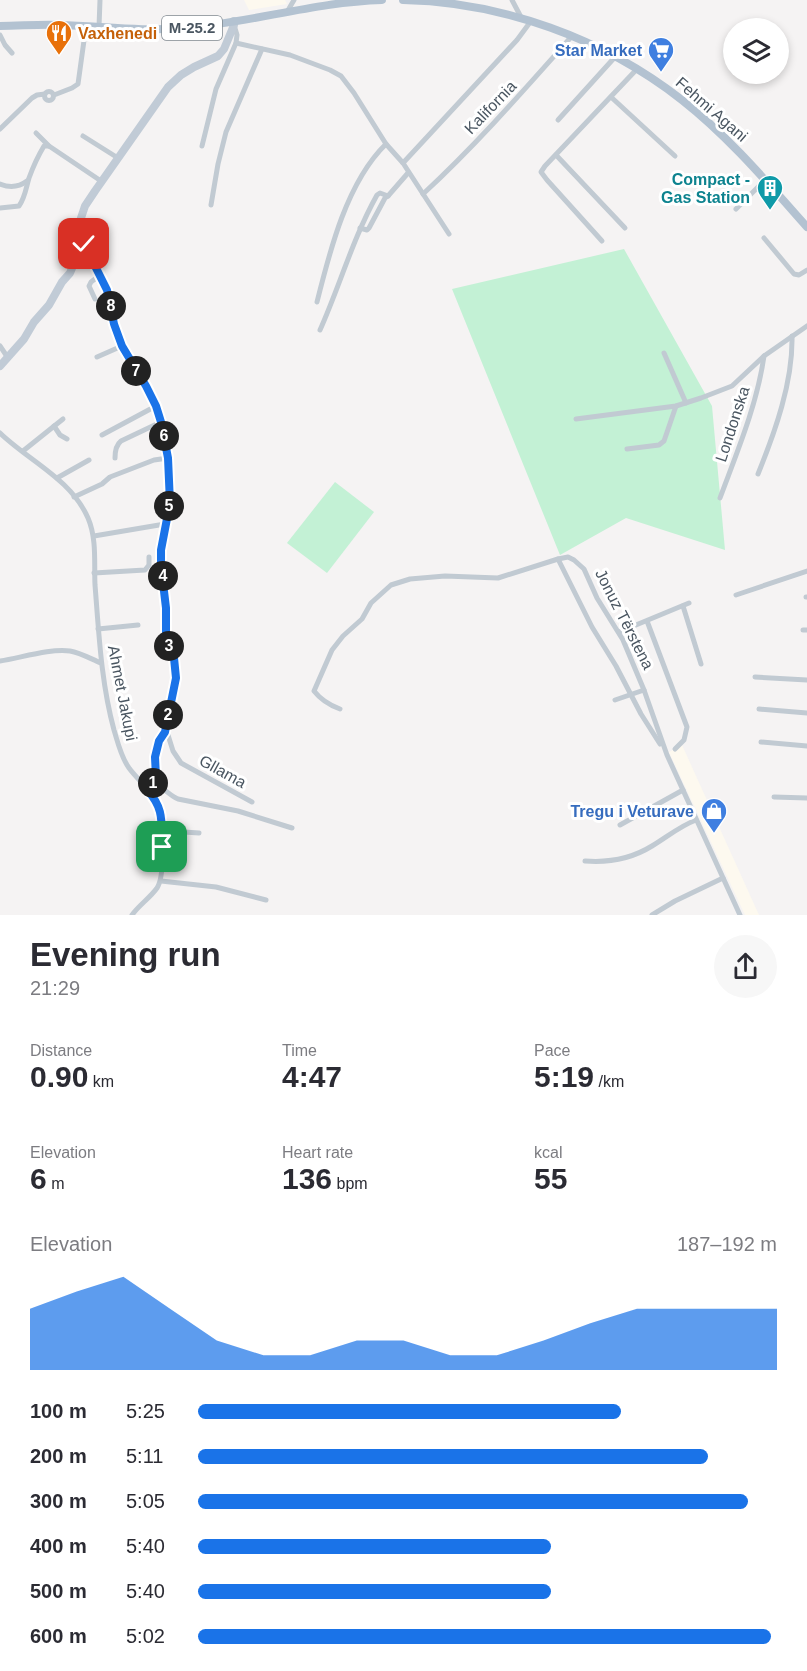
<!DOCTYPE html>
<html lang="en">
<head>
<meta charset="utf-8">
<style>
  :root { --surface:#fff; --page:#f7f7f7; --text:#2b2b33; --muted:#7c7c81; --accent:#1a73e8 }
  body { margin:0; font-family:Helvetica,sans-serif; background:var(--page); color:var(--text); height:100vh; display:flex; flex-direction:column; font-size:22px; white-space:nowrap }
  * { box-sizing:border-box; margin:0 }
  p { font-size:20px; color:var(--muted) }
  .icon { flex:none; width:33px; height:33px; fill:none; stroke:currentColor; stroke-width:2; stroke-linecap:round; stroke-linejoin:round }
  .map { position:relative; height:915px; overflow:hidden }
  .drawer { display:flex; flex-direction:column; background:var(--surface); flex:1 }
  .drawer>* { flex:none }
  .buttons { position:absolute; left:723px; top:18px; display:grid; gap:12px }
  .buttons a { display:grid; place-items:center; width:66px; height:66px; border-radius:50%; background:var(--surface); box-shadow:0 3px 9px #0003; font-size:30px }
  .pin { position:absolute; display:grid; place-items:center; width:51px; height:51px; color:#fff; margin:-26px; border-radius:12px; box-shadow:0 3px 9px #0006 }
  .km { position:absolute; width:30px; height:30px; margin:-15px; border-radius:50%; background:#222; color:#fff; font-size:16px; line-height:30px; text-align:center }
  .round { display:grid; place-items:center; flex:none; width:63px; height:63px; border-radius:32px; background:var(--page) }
  .overview { display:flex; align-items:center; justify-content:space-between; height:102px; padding:0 30px }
  h1 { font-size:33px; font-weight:800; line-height:45px }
  .stats { display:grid; grid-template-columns:repeat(3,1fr); gap:9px; height:102px; padding:6px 30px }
  .stats div { display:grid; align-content:center }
  .stats b { font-size:30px; font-weight:800 }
  .stats small { font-size:16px; font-weight:400 }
  .stats p { font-size:16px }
  .chart { height:168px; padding:12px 30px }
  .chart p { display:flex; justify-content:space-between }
  .chart svg { width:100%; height:108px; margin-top:6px; fill:var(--accent); opacity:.7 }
  ul { padding:0 30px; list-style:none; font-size:20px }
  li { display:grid; grid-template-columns:96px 72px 1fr; align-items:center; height:45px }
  li i { height:15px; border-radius:8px; background:var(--accent) }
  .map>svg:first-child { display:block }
</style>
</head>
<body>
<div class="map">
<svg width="807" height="915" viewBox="0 0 807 915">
  <rect width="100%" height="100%" fill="#f5f3f3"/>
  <g fill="#fdf9ef">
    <path d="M 244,0 L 285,0 L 287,4 L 249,10 Z"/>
    <path d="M 682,745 L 759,915 L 745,915 L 669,752 Z"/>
  </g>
  <g fill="#c3f1d5">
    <path d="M 624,249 L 712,406 L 725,550 L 626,518 L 560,555 L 452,289 Z"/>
    <path d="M 335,482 L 374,512 L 327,573 L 287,543 Z"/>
  </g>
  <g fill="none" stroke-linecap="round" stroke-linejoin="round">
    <g stroke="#c1cad2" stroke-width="5">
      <path d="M 512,0 L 522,19"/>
      <path d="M 287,12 L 294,0"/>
      <path d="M 99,27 L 100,0"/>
      <path d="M 0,35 L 5,45 L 12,53"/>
      <path d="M 236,43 L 290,55 L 330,70 L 341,76 L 354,93 L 386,144 L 403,163 L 449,234"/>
      <circle cx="49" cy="96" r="4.5"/>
      <path d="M 54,95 L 72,88 L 78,84 L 86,26"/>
      <path d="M 611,97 L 675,156"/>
      <path d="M 558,120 L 615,57"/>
      <path d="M 0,129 L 32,98 L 37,95 L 45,94"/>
      <path d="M 36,133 L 49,146"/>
      <path d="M 83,136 L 118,158"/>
      <path d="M 202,146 L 216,89 L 236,43 L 237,35 L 234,25"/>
      <path d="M 556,155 L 625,228"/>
      <path d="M 403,163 L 517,40 L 531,21"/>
      <path d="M 0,184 C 10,188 19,187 27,181"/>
      <path d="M 423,194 C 476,145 524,90 572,36"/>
      <path d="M 211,205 L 218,164 L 226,132 L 262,49"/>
      <path d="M 0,208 L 19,206 C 25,198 26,188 29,178 C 33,167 38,156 44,146 L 49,146 L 101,181"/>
      <path d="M 736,209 L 765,180"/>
      <path d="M 360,228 L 367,230 L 369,228 L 385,198 L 388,196"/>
      <path d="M 81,238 L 107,290 L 114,324 L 122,346 L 146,386 L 156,406 L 161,422 L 168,458 L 170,503 L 161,550 L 161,566 L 166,608 L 166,632 L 174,658 L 176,678 L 165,732 L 158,741 L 155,757 L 156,777 L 152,786 L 147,790"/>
      <path d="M 764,238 L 794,274 L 799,275 L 807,270"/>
      <path d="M 602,241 L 547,180 L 541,172 L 545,166 L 637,69"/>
      <path d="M 95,299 L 89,286 L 91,282 L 100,275"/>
      <path d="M 317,302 C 330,250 347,182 386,144"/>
      <path d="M 320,330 C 340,285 353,238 377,195 L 380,193 L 388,196 L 408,173"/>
      <path d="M 0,346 L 8,358"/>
      <path d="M 664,353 L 686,403"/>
      <path d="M 97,357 L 122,346"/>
      <path d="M 576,419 L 676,406 L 701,398 L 732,386 L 764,356"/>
      <path d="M 54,426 L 60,435 L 67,439"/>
      <path d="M 0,433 C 29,461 71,479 88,518 C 97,539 94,563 95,585 C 99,634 101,682 114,730 C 118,743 121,757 129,768 C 140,783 160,797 161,816 C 163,832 165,876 157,888 C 150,898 139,905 132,915"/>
      <path d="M 102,435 L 156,406"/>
      <path d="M 627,449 L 659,445 L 664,441 L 676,406"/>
      <path d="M 23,451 L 63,419"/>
      <path d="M 115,458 C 115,451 116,445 121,441 L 161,422"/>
      <path d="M 758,474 C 775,432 793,382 792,336"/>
      <path d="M 57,478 L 89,460"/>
      <path d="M 74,497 L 102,484 L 110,477 L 154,460 L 168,458"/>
      <path d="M 720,498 C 737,452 757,405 764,356 L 807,326"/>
      <path d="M 94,536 L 165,524"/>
      <path d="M 558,559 L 592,627 L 616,666 L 641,714 L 660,744"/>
      <path d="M 94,573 L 145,570 L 149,565 L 149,557"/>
      <path d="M 736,595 L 807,571"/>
      <path d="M 806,597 L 807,597"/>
      <path d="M 683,606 L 701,664"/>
      <path d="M 647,621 L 687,727 L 684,740 L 675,749"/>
      <path d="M 98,629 L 138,625"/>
      <path d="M 803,630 L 807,630"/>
      <path d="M 619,632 L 689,603"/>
      <path d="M 0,661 C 20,658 51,648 70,651 C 81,653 91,659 101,663"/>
      <path d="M 755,677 L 807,680"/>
      <path d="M 615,700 L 644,690"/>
      <path d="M 340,709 C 329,705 321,700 314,691 L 332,650 L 343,636 L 362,619 L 371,603 L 391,585 L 410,579 L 445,576 L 498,578 L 558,559 L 568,557 L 574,560 L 584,569 L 597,598 L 623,640 L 644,690 L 667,755 L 740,915"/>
      <path d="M 759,709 L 807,713"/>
      <path d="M 165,732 L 168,735 L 173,751 L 181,763 L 252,802"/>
      <path d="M 761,742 L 807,746"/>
      <path d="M 152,786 C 163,785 168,795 178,799 L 238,811 L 292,828"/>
      <path d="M 774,797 L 807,798"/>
      <path d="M 620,825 L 683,790"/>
      <path d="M 162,834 L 184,832 L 199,833"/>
      <path d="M 585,861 C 610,863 631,859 652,846 C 667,837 680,826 696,820"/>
      <path d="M 161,881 L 216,887 L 266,900"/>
      <path d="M 652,915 L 675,901 L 723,878"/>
    </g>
    <path stroke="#c1cbd6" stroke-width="8" d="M 0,366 L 24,339 L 34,322 L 49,305 L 62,282 L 70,273 L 75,261 L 81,238 L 80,221 L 85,206 L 95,191 L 168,87 L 181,75 L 194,67 L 218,56 L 224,49 L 234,25 L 234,21"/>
    <g stroke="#b3c2d1" stroke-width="8">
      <path d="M 403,0 C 502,2 603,38 682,100 C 729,137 767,182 807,227"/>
      <path d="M 0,26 C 20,26 40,24 60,25 C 101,26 142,32 183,28 C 250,23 315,2 382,0"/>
    </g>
  </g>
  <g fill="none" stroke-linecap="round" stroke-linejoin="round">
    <g stroke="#fff" stroke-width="12">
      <path id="route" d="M 84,244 L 107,290 L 114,324 L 122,346 L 146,386 L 156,406 L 161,422 L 168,458 L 170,503 L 161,550 L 161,566 L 166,608 L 166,632 L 174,658 L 176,678 L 165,732 L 159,741 L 155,757 L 156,777 L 152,786 L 147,790 C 165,809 161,823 162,847"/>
    </g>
    <use href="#route" stroke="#1a73e8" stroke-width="8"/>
  </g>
  <defs>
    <g id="restaurant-pin" transform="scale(1.35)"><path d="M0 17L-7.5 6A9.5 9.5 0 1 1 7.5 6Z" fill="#e8710a" stroke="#fff"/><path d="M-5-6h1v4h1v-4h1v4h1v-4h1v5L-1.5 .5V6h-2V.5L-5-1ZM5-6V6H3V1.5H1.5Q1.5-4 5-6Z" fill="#fff"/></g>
    <g id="supermarket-pin" transform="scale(1.35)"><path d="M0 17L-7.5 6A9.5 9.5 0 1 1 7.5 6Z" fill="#3f7fe0" stroke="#fff"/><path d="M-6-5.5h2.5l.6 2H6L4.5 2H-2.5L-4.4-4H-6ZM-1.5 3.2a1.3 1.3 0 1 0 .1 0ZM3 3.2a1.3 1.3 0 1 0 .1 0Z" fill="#fff"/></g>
    <g id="building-pin" transform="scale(1.35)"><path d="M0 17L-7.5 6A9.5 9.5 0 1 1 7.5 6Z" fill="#0f9aa8" stroke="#fff"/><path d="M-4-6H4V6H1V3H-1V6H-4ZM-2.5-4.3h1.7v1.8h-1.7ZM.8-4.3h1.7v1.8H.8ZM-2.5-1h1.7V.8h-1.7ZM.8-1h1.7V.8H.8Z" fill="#fff"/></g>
    <g id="shop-pin" transform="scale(1.35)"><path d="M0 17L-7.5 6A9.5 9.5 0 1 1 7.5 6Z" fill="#3f7fe0" stroke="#fff"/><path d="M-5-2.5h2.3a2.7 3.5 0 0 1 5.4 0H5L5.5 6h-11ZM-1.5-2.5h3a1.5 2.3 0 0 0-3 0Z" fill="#fff"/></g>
  </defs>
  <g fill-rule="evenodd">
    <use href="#restaurant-pin" x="59" y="33"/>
    <use href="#supermarket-pin" x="661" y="50"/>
    <use href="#building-pin" x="770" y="188"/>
    <use href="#shop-pin" x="714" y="811"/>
  </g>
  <g text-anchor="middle" stroke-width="6" stroke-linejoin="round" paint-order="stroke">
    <rect fill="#fff" stroke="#808990" stroke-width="1.5" x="162" y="16" width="60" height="24" rx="4.5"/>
    <g font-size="15" font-weight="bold" fill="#4a5661">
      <text x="192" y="33">M-25.2</text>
    </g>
    <g font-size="16" font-weight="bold" fill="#c56008" stroke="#fff" text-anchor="start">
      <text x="78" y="39">Vaxhenedi</text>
    </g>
    <g font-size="16" font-weight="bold" fill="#366cbe" stroke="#fff" text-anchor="end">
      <text x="642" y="56">Star Market</text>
      <text x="694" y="817">Tregu i Veturave</text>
    </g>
    <g font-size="16" fill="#4a5661" stroke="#fff">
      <text transform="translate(490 107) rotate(-46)" y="6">Kalifornia</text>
      <text transform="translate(712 109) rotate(41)" y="6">Fehmi Agani</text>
      <text transform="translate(732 424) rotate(-72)" y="6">Londonska</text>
      <text transform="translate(625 619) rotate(63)" y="6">Jonuz Tërstena</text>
      <text transform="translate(123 693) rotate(79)" y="6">Ahmet Jakupi</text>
      <text transform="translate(223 771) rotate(29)" y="6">Gllama</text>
    </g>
    <g font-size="16" font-weight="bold" fill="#0d838f" stroke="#fff" text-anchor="end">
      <text x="750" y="185">Compact -<tspan x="750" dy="18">Gas Station</tspan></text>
    </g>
  </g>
</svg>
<div class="buttons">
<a><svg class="icon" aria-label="layers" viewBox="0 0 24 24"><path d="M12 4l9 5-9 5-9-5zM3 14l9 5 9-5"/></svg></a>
</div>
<div class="pin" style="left:162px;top:847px;background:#1e9e55"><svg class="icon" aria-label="arrive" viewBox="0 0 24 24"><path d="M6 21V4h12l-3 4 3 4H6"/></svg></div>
<div class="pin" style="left:84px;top:244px;background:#d93025"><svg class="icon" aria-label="check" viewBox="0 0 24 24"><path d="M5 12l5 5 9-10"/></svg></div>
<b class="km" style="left:153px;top:783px">1</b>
<b class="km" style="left:168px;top:715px">2</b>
<b class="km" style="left:169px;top:646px">3</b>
<b class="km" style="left:163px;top:576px">4</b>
<b class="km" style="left:169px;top:506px">5</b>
<b class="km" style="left:164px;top:436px">6</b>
<b class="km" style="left:136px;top:371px">7</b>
<b class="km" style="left:111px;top:306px">8</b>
</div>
<section class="drawer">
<div class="overview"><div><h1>Evening run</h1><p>21:29</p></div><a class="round"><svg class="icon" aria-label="share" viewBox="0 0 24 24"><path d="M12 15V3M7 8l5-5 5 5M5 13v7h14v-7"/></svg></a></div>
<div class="stats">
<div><p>Distance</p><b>0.90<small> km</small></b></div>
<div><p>Time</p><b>4:47</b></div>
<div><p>Pace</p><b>5:19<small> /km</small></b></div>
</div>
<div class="stats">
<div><p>Elevation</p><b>6<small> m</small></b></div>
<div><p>Heart rate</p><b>136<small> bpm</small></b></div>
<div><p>kcal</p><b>55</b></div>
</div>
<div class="chart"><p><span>Elevation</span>187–192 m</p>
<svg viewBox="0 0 160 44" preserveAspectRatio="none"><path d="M0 44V19L10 12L20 6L30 19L40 32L50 38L60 38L70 32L80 32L90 38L100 38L110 32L120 25L130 19L140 19L150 19L160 19V44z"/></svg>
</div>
<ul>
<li><b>100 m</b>5:25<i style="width:73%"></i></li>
<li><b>200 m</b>5:11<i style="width:88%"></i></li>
<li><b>300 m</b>5:05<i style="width:95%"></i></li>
<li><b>400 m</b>5:40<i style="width:61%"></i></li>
<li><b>500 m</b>5:40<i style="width:61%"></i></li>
<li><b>600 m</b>5:02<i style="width:99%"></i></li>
</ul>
</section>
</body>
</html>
